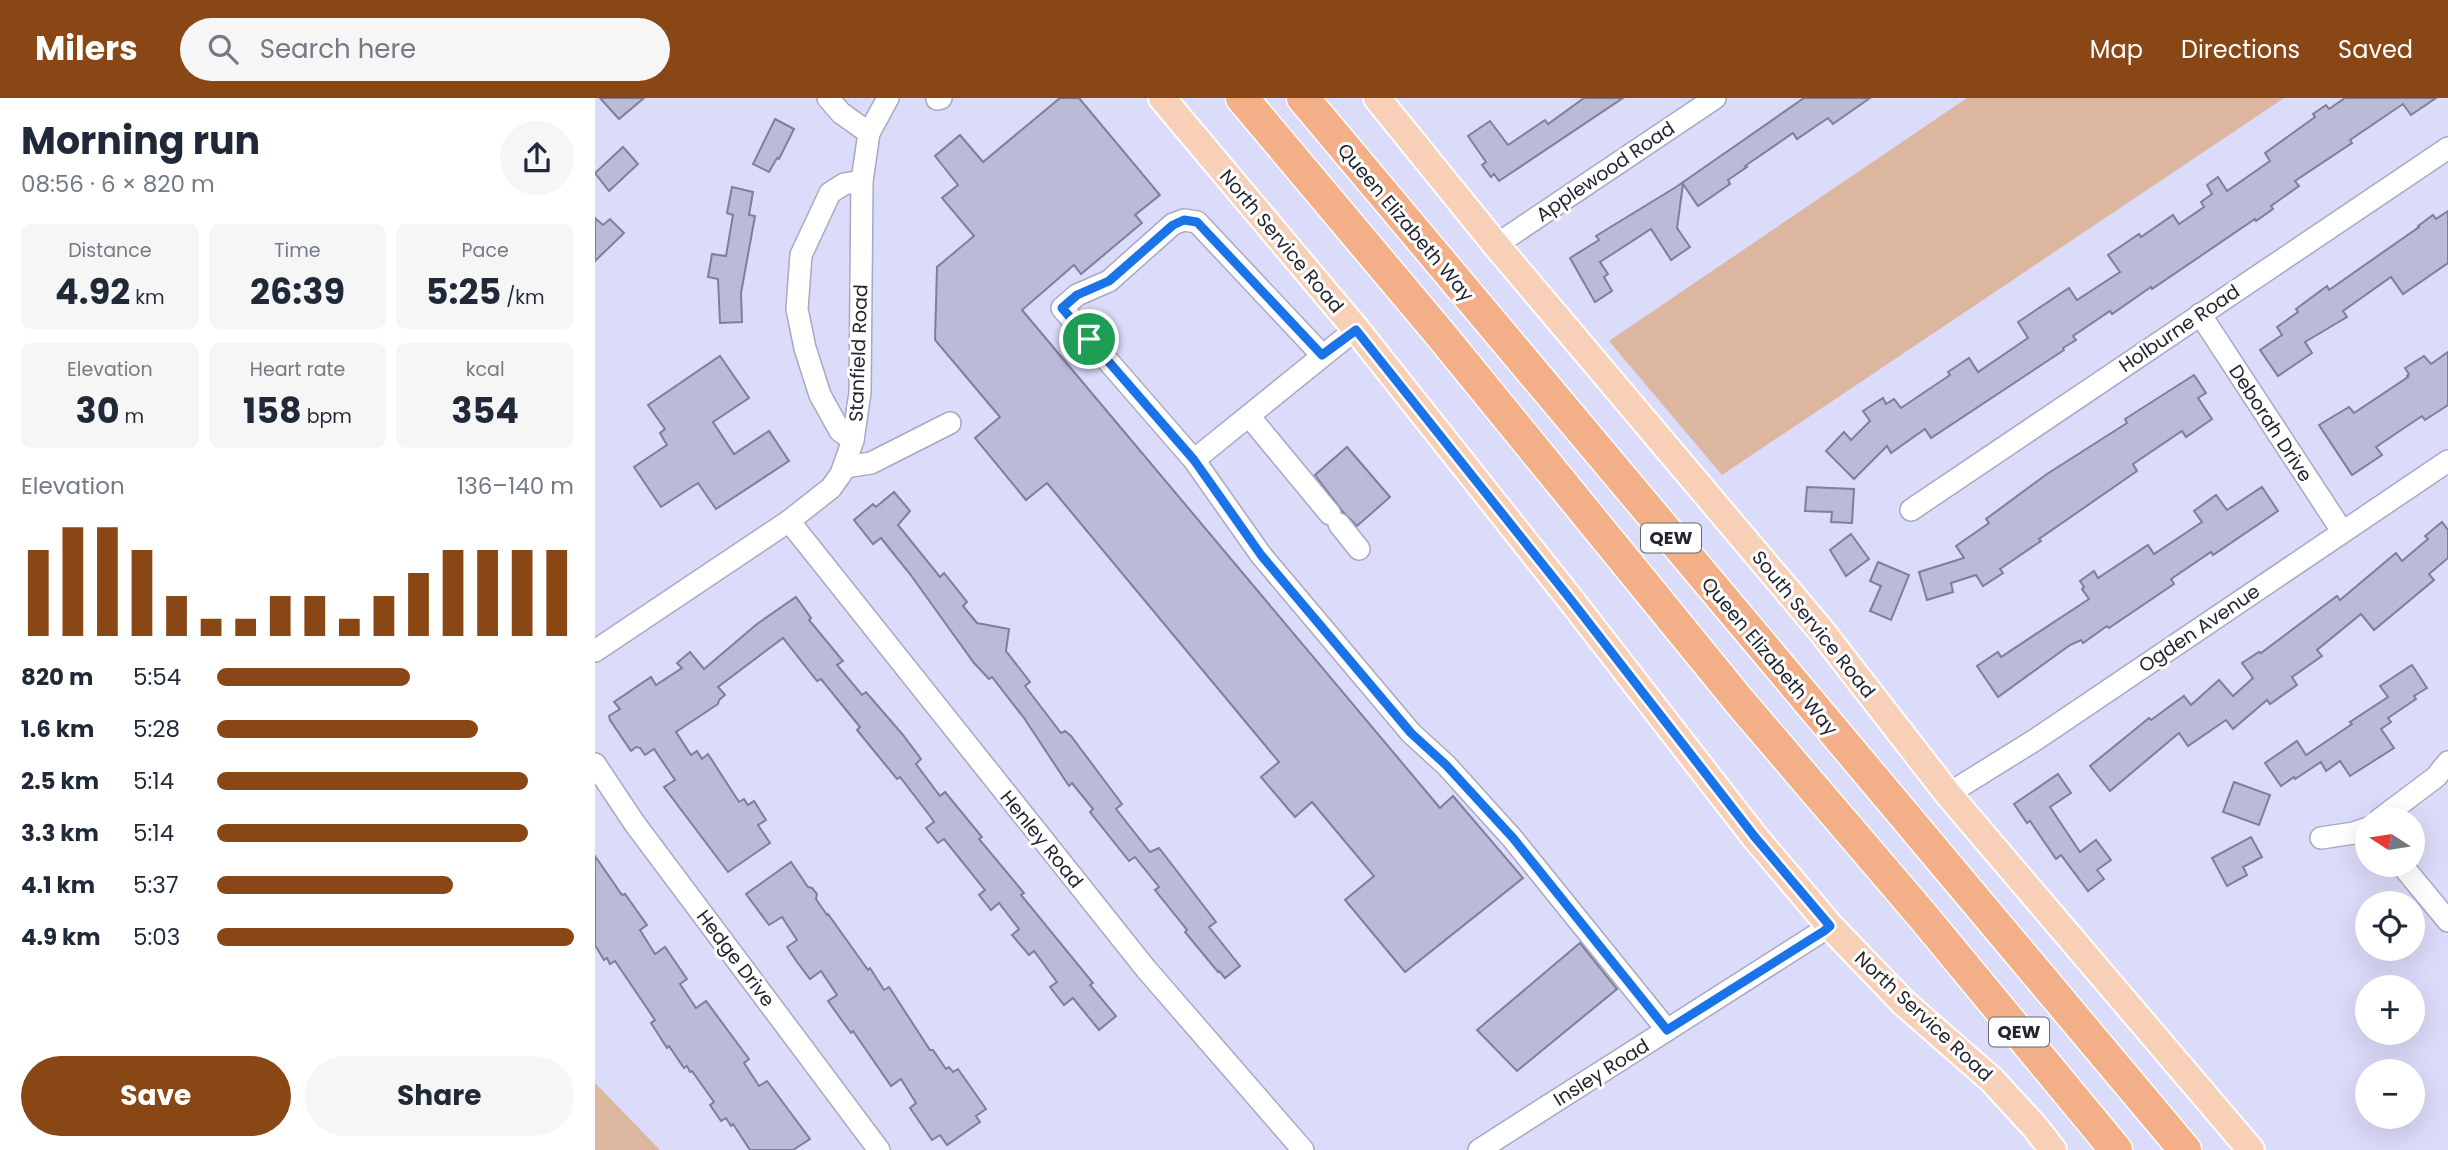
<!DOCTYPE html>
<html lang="en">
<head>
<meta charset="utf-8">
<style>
  :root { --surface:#fff; --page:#f6f6f7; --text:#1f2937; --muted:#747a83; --accent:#894716 }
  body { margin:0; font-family:Poppins,sans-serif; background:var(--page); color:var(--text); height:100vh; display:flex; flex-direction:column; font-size:26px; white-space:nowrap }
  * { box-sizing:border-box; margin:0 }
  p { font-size:23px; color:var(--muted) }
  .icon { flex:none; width:38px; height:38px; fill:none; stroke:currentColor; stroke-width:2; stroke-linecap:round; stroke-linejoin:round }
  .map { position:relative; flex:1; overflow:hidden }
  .details { display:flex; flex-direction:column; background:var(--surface); width:595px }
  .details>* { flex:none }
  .needle { width:46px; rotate:282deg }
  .buttons { position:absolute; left:1760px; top:709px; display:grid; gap:14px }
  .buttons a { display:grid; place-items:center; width:70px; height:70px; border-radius:50%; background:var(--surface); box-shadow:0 7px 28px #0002; font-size:35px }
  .pin { position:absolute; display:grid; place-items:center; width:60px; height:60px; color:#fff; margin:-30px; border:4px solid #fff; border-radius:50%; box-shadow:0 2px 7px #0007 }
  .round { display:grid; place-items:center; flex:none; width:74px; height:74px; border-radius:37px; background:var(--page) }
  .head { display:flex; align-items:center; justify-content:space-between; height:119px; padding:0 21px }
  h1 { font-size:38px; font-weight:700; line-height:52px }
  .figures { display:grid; grid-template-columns:repeat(3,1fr); gap:10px; height:119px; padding:7px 21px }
  .figures div { display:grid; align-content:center; border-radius:10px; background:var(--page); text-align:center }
  .figures b { font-size:35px; font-weight:700 }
  .figures small { font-size:19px; font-weight:400 }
  .figures p { font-size:19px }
  .chart { height:196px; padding:14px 21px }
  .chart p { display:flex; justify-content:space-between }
  .chart svg { width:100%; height:126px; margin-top:7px; stroke:var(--accent); stroke-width:6 }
  .cta { display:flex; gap:14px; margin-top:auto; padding:14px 21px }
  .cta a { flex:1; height:80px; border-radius:42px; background:var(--accent); color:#fff; font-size:28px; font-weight:700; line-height:80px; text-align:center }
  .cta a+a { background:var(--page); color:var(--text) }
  ul { padding:0 21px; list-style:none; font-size:23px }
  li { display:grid; grid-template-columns:112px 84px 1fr; align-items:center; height:52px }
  li i { height:18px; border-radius:9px; background:var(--accent) }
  header { display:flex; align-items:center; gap:42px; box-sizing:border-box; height:98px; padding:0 35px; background:var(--accent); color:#fff }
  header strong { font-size:33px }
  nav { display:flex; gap:38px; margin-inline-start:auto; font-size:24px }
  .search { width:490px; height:63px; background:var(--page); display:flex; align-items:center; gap:18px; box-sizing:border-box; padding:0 24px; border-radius:38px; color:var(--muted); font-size:26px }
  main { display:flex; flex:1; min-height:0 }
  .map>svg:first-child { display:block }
</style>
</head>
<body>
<header>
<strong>Milers</strong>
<div class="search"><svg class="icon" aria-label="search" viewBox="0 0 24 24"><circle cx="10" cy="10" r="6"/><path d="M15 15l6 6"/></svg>Search here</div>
<nav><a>Map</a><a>Directions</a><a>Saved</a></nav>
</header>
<main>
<section class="details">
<div class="head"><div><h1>Morning run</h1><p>08:56 · 6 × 820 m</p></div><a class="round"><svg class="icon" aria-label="share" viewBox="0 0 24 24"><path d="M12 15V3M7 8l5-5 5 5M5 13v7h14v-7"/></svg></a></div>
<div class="figures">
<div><p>Distance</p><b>4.92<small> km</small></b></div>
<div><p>Time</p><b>26:39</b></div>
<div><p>Pace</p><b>5:25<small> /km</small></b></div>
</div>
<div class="figures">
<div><p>Elevation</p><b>30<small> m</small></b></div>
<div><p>Heart rate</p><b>158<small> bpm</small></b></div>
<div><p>kcal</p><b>354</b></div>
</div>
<div class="chart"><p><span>Elevation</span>136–140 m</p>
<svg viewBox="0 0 160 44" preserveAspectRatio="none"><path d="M5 44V14M15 44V6M25 44V6M35 44V14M45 44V30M55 44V38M65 44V38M75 44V30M85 44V30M95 44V38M105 44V30M115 44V22M125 44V14M135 44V14M145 44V14M155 44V14"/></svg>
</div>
<ul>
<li><b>820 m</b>5:54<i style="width:54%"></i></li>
<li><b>1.6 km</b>5:28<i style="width:73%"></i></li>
<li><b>2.5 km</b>5:14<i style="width:87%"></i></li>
<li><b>3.3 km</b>5:14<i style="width:87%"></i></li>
<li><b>4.1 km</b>5:37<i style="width:66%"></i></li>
<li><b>4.9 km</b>5:03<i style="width:100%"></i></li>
</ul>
<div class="cta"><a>Save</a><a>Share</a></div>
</section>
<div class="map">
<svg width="1853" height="1052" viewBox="0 0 1853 1052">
  <rect width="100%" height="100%" fill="#dbdbfa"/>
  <g fill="#ddb6a0">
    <path d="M 1372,0 L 1689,0 L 1127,377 L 1014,243 Z"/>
    <path d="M 0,985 L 65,1052 L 0,1052 Z"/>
  </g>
  <g fill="#babad9" stroke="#7f7f9b" stroke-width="2">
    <path d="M 5,0 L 49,0 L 24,21 Z"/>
    <path d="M 465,0 L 484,0 L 565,97 L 540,117 L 547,125 L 486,176 L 479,167 L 427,212 L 845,710 L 858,698 L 928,780 L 810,874 L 750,802 L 779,778 L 717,704 L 700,719 L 666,679 L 684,664 L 452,385 L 431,402 L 380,340 L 405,319 L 340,242 L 342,169 L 379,138 L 347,100 L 363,87 L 340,58 L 365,37 L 388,64 Z"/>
    <path d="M 989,0 L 1028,0 L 904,83 L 899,76 L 896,79 L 887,67 L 891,64 L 873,38 L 895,23 L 913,47 L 950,22 L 953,26 Z"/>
    <path d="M 1209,0 L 1275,0 L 1238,26 L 1233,20 L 1202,41 L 1198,35 L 1150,68 L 1152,69 L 1133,82 L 1135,86 L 1103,108 L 1088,86 L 1082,130 L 1095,149 L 1076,162 L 1056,131 L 1005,164 L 1013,176 L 1009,179 L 1017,193 L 1000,204 L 975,160 L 1004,142 L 1001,138 L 1081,89 Z"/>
    <path d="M 1750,0 L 1841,0 L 1816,17 L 1808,6 L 1755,42 L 1757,45 L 1700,83 L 1704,88 L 1676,108 L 1678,111 L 1661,123 L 1660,121 L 1557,191 L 1556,189 L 1517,216 L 1515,213 L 1478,238 L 1481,242 L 1468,250 L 1469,252 L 1336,340 L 1330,331 L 1296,355 L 1292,348 L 1259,381 L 1231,353 L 1249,334 L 1256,342 L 1275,323 L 1268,313 L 1288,300 L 1291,306 L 1299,301 L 1306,310 L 1355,277 L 1353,274 L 1374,260 L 1383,274 L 1433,240 L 1423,224 L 1474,190 L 1482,202 L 1525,174 L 1513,157 L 1544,136 L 1546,139 L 1578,117 L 1584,126 L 1609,109 L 1606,104 L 1617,96 L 1612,87 L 1623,79 L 1632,93 L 1675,63 L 1670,55 L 1720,19 L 1718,16 L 1731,7 L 1734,11 Z"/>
    <path d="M 180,21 L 199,31 L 184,61 L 182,60 L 174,74 L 158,66 Z"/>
    <path d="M 28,49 L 43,66 L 14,93 L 0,75 Z"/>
    <path d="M 137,89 L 158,94 L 154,117 L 160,118 L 146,195 L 147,224 L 125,225 L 123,181 L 113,179 L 117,156 L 131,158 L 138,117 L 132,115 Z"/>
    <path d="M 1853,113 L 1853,165 L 1808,196 L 1796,179 L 1748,213 L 1752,219 L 1710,244 L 1717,255 L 1683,278 L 1665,252 L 1687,237 L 1682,229 L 1703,214 L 1701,211 L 1732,188 L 1734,192 L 1824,129 L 1823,128 L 1838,117 L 1841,121 Z"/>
    <path d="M 0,120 L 8,127 L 15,121 L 29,135 L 0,163 Z"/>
    <path d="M 1853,254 L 1853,307 L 1830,322 L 1827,318 L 1781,349 L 1787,357 L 1757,377 L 1724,327 L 1754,309 L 1759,315 L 1813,279 L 1812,278 L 1814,276 L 1810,270 L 1829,258 L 1836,266 Z"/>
    <path d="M 125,258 L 154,300 L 118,324 L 139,356 L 174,333 L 194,363 L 121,411 L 103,385 L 66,409 L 39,369 L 72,347 L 65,335 L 70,331 L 53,307 Z"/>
    <path d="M 1599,277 L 1611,295 L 1603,300 L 1617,321 L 1591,339 L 1587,333 L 1538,366 L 1542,373 L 1444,441 L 1446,443 L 1405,471 L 1408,475 L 1388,488 L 1381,477 L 1356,485 L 1358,494 L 1332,502 L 1324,474 L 1369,460 L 1361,448 L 1394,425 L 1391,421 L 1452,376 L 1532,325 L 1530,321 Z"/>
    <path d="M 752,349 L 795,399 L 762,428 L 748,414 L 720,377 Z"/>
    <path d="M 1212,389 L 1259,391 L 1257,425 L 1236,424 L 1237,414 L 1210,413 Z"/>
    <path d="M 1667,389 L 1683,413 L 1618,457 L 1616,454 L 1576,481 L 1579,486 L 1514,530 L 1512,528 L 1488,545 L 1486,542 L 1475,547 L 1403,599 L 1382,568 L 1403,554 L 1406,559 L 1494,501 L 1487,491 L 1489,489 L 1485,483 L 1499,473 L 1503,480 L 1553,447 L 1559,456 L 1607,424 L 1599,413 L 1621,397 L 1632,412 Z"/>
    <path d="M 299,394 L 315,413 L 303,427 L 345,479 L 349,475 L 372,504 L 368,508 L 382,525 L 414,531 L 411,553 L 435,584 L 430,588 L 466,635 L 470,633 L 476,638 L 527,706 L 521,711 L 555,754 L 564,750 L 621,824 L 614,829 L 645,868 L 630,880 L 624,873 L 623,874 L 590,834 L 592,832 L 560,792 L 564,789 L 540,759 L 534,763 L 495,714 L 498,711 L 477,685 L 474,688 L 429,620 L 397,579 L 394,581 L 379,565 L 315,476 L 286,440 L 278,446 L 259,422 L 278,406 L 281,409 Z"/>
    <path d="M 1847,424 L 1853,432 L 1853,460 L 1834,476 L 1839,482 L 1779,532 L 1766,516 L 1722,552 L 1727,558 L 1697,579 L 1702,587 L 1675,606 L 1672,602 L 1638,631 L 1631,622 L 1593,648 L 1584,635 L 1515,693 L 1495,668 L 1554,620 L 1556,622 L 1589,598 L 1596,607 L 1624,582 L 1638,598 L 1658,580 L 1647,565 L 1664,554 L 1666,555 L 1742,498 L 1745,502 L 1801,455 L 1807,463 L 1833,441 L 1830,438 Z"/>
    <path d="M 1256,436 L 1274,461 L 1251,478 L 1235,452 Z"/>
    <path d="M 1283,464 L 1314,477 L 1296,522 L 1275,513 L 1286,488 L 1275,483 Z"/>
    <path d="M 201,499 L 216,520 L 214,522 L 248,563 L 242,567 L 267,597 L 271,594 L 308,637 L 326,661 L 321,666 L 345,698 L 350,694 L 387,739 L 384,741 L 429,795 L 426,797 L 498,885 L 495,887 L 521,918 L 504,932 L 478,900 L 469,907 L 455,889 L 462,884 L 439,853 L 434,857 L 417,837 L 424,831 L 404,805 L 396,812 L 384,797 L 390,792 L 349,741 L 343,745 L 331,730 L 339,724 L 335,718 L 305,679 L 302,681 L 262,632 L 265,629 L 226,581 L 222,583 L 188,540 L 123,589 L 130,597 L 124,602 L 123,606 L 81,634 L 96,657 L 102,653 L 107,661 L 113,656 L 144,704 L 149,701 L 153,707 L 159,703 L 171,722 L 163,727 L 175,745 L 133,774 L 69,689 L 80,682 L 59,651 L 50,657 L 45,650 L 41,649 L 36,653 L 15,622 L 14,618 L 25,611 L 19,604 L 56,579 L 61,587 L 87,570 L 82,565 L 95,554 L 109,571 L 162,526 Z"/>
    <path d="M 1817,567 L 1832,590 L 1819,598 L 1821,601 L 1793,620 L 1796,624 L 1786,631 L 1799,650 L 1755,678 L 1745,663 L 1731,673 L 1726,664 L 1700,681 L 1699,679 L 1686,688 L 1670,665 L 1702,643 L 1711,657 L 1757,626 L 1755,624 L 1793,599 L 1785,588 Z"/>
    <path d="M 1463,676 L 1476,695 L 1455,709 L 1485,754 L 1501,742 L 1516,762 L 1502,772 L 1509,781 L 1493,793 L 1466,757 L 1461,761 L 1435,723 L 1432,725 L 1419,706 Z"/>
    <path d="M 1639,684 L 1675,697 L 1664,727 L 1628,714 Z"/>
    <path d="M 1656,739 L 1667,759 L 1648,769 L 1652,777 L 1632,788 L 1617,760 Z"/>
    <path d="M 0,758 L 27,797 L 30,796 L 52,827 L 45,832 L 60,856 L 70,849 L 92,881 L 85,886 L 101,910 L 111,903 L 154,961 L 149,965 L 164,988 L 172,983 L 215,1041 L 198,1052 L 155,1052 L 138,1026 L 136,1028 L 131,1020 L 126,1023 L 115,1007 L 119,1004 L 97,973 L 95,974 L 92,968 L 89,970 L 74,948 L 72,950 L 56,925 L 60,922 L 20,863 L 15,866 L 12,860 L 9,862 L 0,847 Z"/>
    <path d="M 196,764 L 213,789 L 217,790 L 222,796 L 221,801 L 232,817 L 233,816 L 273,872 L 275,870 L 289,892 L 294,889 L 335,952 L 338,952 L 351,971 L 354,969 L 358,974 L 363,971 L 391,1011 L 381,1018 L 385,1024 L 352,1047 L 345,1037 L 337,1042 L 315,1010 L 321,1005 L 306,981 L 296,988 L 258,933 L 256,935 L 243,917 L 233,903 L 242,897 L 226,873 L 215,881 L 202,864 L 192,849 L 202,842 L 187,819 L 174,827 L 151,796 Z"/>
    <path d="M 985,845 L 1022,891 L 922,973 L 882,932 Z"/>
  </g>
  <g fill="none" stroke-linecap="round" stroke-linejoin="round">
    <g stroke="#a8a8c6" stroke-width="24">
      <g id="minor">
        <path d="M 233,0 L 246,15 L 274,35"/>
        <path d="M 342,1 L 346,0"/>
        <path d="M 901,147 L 1120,0"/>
        <path d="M 1605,216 L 1747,433"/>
        <path d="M 727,257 L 602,124 L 589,122 L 578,126 L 514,183 L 482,197 L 467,210 L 599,362 L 666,457 L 816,635 L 851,667 L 917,740 L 1072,932"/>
        <path d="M 654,318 L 735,416"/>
        <path d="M 258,342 L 245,333 L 225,297 L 210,250 L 202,211 L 206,157 L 235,95 L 249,86 L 267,83"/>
        <path d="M 599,362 L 761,231"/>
        <path d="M 250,369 L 276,365 L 355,325"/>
        <path d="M 1316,412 L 1853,50"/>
        <path d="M 194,423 L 551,871 L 708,1052"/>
        <path d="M 744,426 L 764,451"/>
        <path d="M 0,553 L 194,423 L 236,390 L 246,376 L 258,342 L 265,295 L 267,83 L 274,35 L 293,0"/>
        <path d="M 0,666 L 40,726 L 284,1052"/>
        <path d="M 1353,696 L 1440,642 L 1853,363"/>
        <path d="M 1785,721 L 1841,679 L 1853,664"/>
        <path d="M 1726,740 L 1759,735 L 1773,730"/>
        <path d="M 1806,766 L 1853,823"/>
        <path d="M 884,1052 L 1235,828"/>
      </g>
    </g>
    <g stroke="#fff" stroke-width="30">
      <g id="major">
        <path d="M 567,0 L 761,231 L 976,502 L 1159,738 L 1235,828 L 1309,905 L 1397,982 L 1440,1029 L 1458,1052"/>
        <path d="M 782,0 L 901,147 L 1225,531 L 1353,696 L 1656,1052"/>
      </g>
    </g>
    <g stroke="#fff" stroke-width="35">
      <g id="highway">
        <path d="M 647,0 L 846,237 L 1145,604 L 1326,816 L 1521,1052"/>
        <path d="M 708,0 L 1590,1052"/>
      </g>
    </g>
    <use href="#minor" stroke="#fff" stroke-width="21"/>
    <use href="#major" stroke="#f8cfb7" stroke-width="26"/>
    <use href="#highway" stroke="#f3af87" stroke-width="32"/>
  </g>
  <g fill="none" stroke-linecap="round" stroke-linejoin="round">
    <g stroke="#fff" stroke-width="14">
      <path id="route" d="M 589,122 L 602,124 L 727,257 L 761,232 L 976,502 L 1159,738 L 1235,828 L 1229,833 L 1072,932 L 918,740 L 851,667 L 816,635 L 666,457 L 599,362 L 467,210 L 482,197 L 514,183 L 578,127 Z"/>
    </g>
    <use href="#route" stroke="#1a73e8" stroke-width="9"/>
  </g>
  <g text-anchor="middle" stroke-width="6" stroke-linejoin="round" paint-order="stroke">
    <g fill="#fff" stroke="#66666d" stroke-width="2">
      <rect x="1046" y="425.5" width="60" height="29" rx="5"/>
      <rect x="1394" y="919.5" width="60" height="29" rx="5"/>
    </g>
    <g font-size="18" font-weight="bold" fill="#24242f">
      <text x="1076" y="446">QEW</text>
      <text x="1424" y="940">QEW</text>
    </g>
    <g font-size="19" fill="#24242f" stroke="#fff">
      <text transform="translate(1010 73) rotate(-34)" y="7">Applewood Road</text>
      <text transform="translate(811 124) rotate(50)" y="7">Queen Elizabeth Way</text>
      <text transform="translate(687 143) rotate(50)" y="7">North Service Road</text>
      <text transform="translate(1584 230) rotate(-34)" y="7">Holburne Road</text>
      <text transform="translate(263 255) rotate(-88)" y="7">Stanfield Road</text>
      <text transform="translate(1676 325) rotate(57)" y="7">Deborah Drive</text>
      <text transform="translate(1219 526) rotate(51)" y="7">South Service Road</text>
      <text transform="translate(1604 530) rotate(-34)" y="7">Ogden Avenue</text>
      <text transform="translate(1175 558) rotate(50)" y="7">Queen Elizabeth Way</text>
      <text transform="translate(447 741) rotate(51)" y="7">Henley Road</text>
      <text transform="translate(141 860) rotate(53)" y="7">Hedge Drive</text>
      <text transform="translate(1329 918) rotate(43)" y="7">North Service Road</text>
      <text transform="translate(1006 974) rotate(-32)" y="7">Insley Road</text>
    </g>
  </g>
</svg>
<div class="buttons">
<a><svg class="needle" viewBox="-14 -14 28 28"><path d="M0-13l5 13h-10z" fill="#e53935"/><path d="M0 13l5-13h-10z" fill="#747a83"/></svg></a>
<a><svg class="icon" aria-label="locate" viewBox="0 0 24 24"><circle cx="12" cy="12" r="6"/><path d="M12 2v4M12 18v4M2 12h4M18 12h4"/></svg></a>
<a>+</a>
<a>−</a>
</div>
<div class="pin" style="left:494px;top:241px;background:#1e9e55"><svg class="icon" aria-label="arrive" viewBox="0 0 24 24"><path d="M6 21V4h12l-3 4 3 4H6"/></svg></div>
</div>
</main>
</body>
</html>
